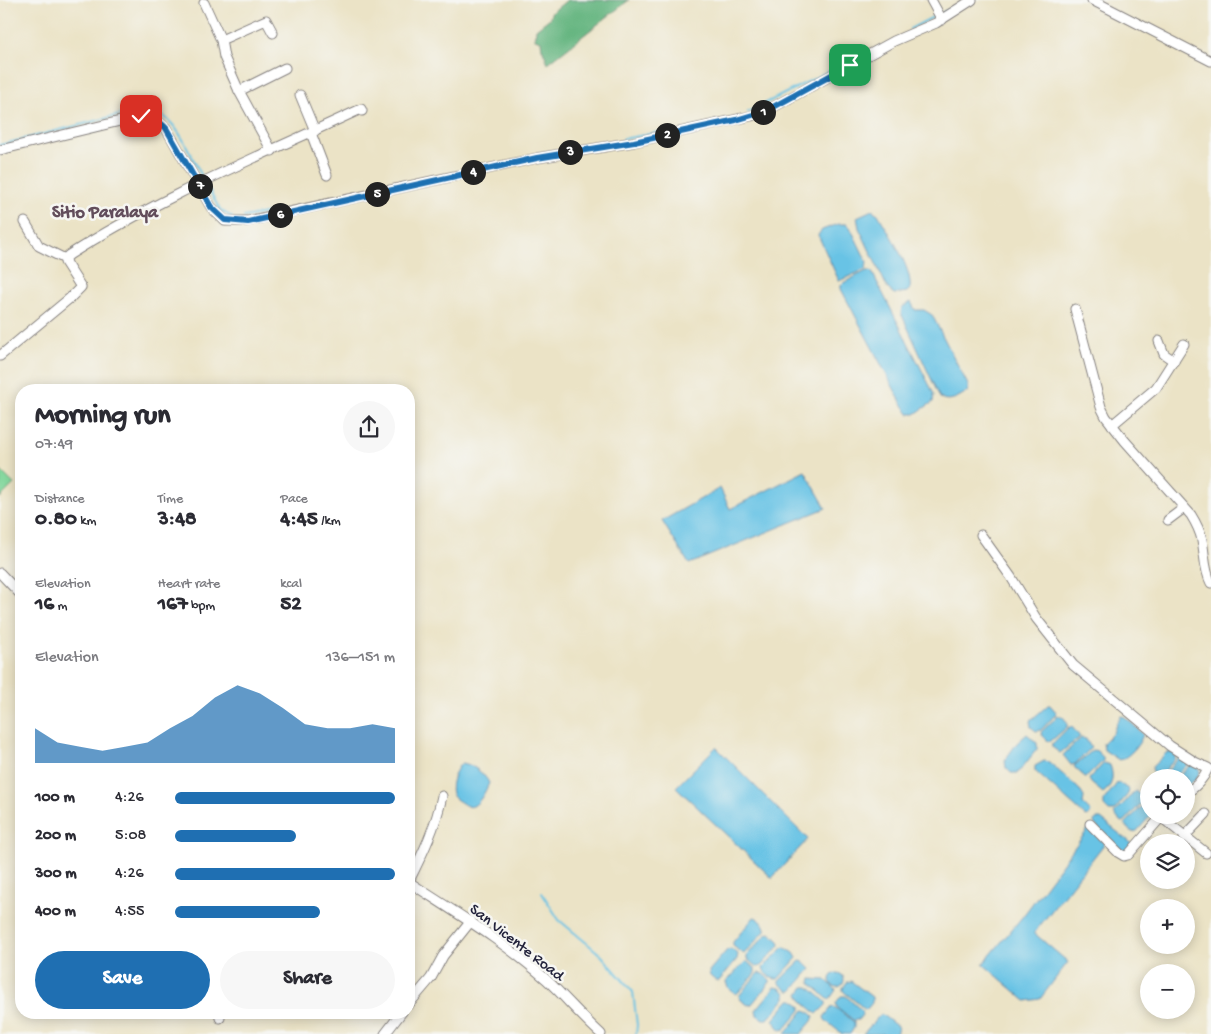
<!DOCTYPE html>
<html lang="en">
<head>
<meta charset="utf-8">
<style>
  :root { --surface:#fff; --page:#f7f7f7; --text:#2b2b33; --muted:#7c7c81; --accent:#1f6fb2 }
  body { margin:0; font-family:"Gochi Hand",sans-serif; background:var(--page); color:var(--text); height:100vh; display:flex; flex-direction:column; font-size:19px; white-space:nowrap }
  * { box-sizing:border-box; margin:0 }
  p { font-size:16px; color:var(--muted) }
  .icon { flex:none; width:28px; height:28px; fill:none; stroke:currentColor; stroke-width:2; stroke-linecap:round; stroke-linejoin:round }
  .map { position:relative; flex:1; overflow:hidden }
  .sheet { position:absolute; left:15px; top:384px; width:400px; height:635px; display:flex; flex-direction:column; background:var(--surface); border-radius:20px; box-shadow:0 2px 12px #0003 }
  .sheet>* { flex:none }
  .fabs { position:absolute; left:1140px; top:769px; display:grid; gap:10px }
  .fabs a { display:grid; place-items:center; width:55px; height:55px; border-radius:50%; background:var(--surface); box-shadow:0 2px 12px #0003; font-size:25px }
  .pin { position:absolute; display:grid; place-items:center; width:42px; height:42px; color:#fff; margin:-21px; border-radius:10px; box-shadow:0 2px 8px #0006 }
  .km { position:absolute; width:25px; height:25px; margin:-12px; border-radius:50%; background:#222; color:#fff; font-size:14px; line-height:25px; text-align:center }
  .round { display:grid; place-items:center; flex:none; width:52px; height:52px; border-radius:26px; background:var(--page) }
  .head { display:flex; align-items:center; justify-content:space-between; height:85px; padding:0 20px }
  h1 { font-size:28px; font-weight:700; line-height:38px }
  .figures { display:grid; grid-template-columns:repeat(3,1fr); gap:8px; height:85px; padding:5px 20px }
  .figures div { display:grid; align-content:center }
  .figures b { font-size:21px; font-weight:700 }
  .figures small { font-size:14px; font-weight:400 }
  .figures p { font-size:14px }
  .chart { height:140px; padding:10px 20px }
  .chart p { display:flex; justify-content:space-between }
  .chart svg { width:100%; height:90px; margin-top:5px; fill:var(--accent); opacity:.7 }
  .button { display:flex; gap:10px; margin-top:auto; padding:10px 20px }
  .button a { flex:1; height:58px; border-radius:30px; background:var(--accent); color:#fff; font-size:20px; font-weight:700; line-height:58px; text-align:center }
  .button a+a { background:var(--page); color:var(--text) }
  ul { padding:0 20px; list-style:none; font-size:16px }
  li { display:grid; grid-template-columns:80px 60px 1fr; align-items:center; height:38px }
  li i { height:12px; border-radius:6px; background:var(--accent) }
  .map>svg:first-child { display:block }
</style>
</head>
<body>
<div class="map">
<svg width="1211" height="1034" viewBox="0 0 1211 1034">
  <rect width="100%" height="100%" fill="#f6f6f2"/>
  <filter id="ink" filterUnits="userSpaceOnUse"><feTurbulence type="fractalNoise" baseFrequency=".02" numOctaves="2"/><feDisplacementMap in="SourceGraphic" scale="10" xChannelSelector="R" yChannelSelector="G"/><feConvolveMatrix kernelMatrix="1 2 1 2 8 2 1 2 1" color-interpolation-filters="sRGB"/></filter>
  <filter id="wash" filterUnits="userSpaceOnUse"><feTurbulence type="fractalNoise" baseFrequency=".0096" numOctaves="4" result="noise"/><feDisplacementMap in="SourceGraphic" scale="20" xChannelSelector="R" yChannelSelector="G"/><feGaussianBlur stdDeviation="1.12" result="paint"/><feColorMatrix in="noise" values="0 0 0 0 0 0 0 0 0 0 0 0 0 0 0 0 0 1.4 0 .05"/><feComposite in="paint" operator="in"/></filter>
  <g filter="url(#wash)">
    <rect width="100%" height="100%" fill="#ebe3c6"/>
    <path fill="#7ed599" stroke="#507c6a" d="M 0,470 L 14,484 L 0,498 Z"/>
    <path fill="#66b681" stroke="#446c5e" d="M 567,0 L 629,0 L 548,63 L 542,48 L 541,41 L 535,39 L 536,29 L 550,18 L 551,13 Z"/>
    <g fill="#67c3e5" stroke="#447290">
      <path d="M 872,210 L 878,214 C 888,232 913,269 910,289 L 907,292 L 894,294 L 888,289 L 859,228 L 857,217 Z"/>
      <path d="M 838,224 L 847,224 L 850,227 L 867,262 L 866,269 L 839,281 L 818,235 L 822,230 Z"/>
      <path d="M 866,271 L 871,271 L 873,274 L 934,394 L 933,402 L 915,414 L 909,414 L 901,402 L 841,289 L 841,285 L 843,283 Z"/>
      <path d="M 911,302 L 915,310 L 924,310 L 932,315 L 968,385 L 968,391 C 959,397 950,403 940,398 L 901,313 L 902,307 Z"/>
      <path d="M 805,471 L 826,508 L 689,564 L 662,521 L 720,488 L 730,509 Z"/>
      <path d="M 1048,705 L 1050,705 L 1057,713 L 1041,730 L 1036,731 L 1031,727 L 1030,721 Z"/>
      <path d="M 1058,716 L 1062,716 L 1067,722 L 1067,727 L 1051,741 L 1048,741 L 1042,735 L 1041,732 Z"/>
      <path d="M 1121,716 L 1125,717 L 1143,734 C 1141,743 1129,758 1119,760 L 1104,750 L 1103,743 L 1113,733 L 1117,722 Z"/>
      <path d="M 1069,727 L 1072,727 L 1080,737 L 1060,753 L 1052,747 L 1052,744 Z"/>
      <path d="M 1027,734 L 1037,743 L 1037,749 L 1018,773 L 1011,773 L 1006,768 L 1005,760 L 1017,743 Z"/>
      <path d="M 1081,738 L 1086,739 L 1091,748 L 1075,764 L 1071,765 L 1063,755 Z"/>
      <path d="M 716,747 L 808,839 L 772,878 L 676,787 Z"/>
      <path d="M 1093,750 L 1097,751 L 1103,757 L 1103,761 L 1088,776 L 1085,777 L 1075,768 L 1074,766 Z"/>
      <path d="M 1170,752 L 1175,754 L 1175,759 L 1162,774 L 1157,775 L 1153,772 L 1152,767 L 1166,753 Z"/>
      <path d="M 1179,758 L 1189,763 L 1175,777 L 1161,778 Z"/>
      <path d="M 1044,761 L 1049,762 L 1079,789 L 1084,797 L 1083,804 L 1091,812 L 1089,816 L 1086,817 L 1083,814 L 1035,771 L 1035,766 Z"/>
      <path d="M 462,763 C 472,764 485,774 489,783 C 486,790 480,803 473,806 C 469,808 465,805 462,803 C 459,801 455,799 453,796 C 448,787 455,769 462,763 Z"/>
      <path d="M 1104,763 L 1110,765 C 1114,776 1113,786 1103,793 L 1091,783 L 1089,779 Z"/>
      <path d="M 1191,764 L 1199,769 L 1200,772 L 1195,780 L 1186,786 L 1186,778 L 1178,778 Z"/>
      <path d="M 1118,782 L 1129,790 L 1128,794 L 1114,811 L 1109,811 L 1104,806 L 1104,800 Z"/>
      <path d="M 1135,791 L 1144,798 L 1144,800 L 1125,821 L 1121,822 L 1114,814 Z"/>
      <path d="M 1147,801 L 1149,815 L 1151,815 L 1137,831 L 1132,832 L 1127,828 L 1125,824 Z"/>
      <path d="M 1096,819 L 1101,819 L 1130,842 L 1131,845 L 1128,851 L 1124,852 L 1095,825 L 1094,821 Z"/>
      <path d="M 1089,828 L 1105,843 L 1034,933 L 1068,962 L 1040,999 L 1026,1001 L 983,964 L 1023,916 Z"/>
      <path d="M 754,917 C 760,918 766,926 765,931 L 744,954 L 733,946 L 733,942 Z"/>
      <path d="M 770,933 L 779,941 L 780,945 L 761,966 L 757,967 L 747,959 L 747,955 L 767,934 Z"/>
      <path d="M 784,947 L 794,953 L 797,958 L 778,979 C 772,980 764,973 763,968 Z"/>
      <path d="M 731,949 L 738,954 L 737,959 L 719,981 L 716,981 L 710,976 L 709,971 L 727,950 Z"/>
      <path d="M 746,961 L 755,968 L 755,973 L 741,990 L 736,994 L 728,988 L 726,982 Z"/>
      <path d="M 800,961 L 804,962 L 811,969 L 792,991 L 788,991 L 779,983 L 779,981 Z"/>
      <circle cx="837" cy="980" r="7"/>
      <path d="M 758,973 L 764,974 L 770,980 L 770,982 L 752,1004 L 748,1005 L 741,1000 L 739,996 Z"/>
      <path d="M 811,979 L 826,980 L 836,990 L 829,1000 L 810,983 Z"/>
      <path d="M 851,981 L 872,997 L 872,1003 L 866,1010 L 843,991 L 843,988 L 847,982 Z"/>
      <path d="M 775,987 L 780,988 L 786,993 L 786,998 L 768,1019 L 763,1019 L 757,1015 L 756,1010 Z"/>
      <path d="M 804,987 L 809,987 L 826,1002 L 826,1005 L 817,1014 L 804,1003 L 799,994 Z"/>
      <path d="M 841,996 L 846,996 L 862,1011 L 862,1015 L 858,1020 L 853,1020 L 837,1007 L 836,1003 Z"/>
      <path d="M 790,1000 L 794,1000 L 801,1006 L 801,1010 L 785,1029 L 781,1030 L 773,1020 Z"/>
      <path d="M 832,1007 L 836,1008 L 854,1022 L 854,1028 L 850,1034 L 842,1034 L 825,1020 L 824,1017 Z"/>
      <path d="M 804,1010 L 808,1011 L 814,1016 L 812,1021 L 801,1034 L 785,1034 Z"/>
      <path d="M 881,1014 L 898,1027 L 896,1034 L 863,1034 Z"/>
    </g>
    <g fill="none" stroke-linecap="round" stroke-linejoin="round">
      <g stroke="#67c3e5" stroke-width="2">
        <path d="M 942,13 L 951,9"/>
        <path d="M 910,29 L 937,15"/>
        <path d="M 748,112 L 851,60"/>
        <path d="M 623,139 L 660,132"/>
        <path d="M 0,145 L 139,110 C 145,111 152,111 158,113 C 179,122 192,159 203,178"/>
        <path d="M 206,184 L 220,210 L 232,217"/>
        <path d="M 244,217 L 271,212"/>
        <path d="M 542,893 L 559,920 L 601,955 L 633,992 L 637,1025 L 636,1034"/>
      </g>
    </g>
  </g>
  <g filter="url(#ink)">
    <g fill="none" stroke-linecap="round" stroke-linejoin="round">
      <g stroke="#868280" stroke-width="11">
        <g id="minor">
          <path d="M 931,0 L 942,20"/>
          <path d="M 1092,0 L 1211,61"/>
          <path d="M 204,3 L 221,40 L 224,57 L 239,91 L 272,151"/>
          <path d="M 221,40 L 266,20 L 273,33"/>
          <path d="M 239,91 L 285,68"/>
          <path d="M 300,95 L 315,131"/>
          <path d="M 311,133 L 327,175"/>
          <path d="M 0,150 L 141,116 C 152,117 158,120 166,128 L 211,207 L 225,221 L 248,221 L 537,158 L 634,142 L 751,116 L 766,111 L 894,41 L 936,23 L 972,0"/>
          <path d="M 25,222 L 39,246 L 65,259"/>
          <path d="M 1075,309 L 1101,407 L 1106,417 L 1125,441 L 1191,515 C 1196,523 1200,531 1202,540 C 1205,555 1204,570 1211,583"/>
          <path d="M 1159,341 L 1164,354 L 1174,361"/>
          <path d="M 0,356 L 70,298 L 81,287 L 65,262 L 65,259 L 69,255 C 161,196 263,155 361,109 L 362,111"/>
          <path d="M 1112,425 L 1156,388 L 1184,344"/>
          <path d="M 1168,520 L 1184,508"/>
          <path d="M 981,535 L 1011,577 L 1036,618 L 1073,665 L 1170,746 L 1195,762 L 1208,768 C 1203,780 1196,786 1186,794"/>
          <path d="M 0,573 L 21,595"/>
          <path d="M 1161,817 L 1206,853"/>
          <path d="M 1090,824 L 1119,853 L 1124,856 L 1128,855 L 1163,815"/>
          <path d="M 1184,837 L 1206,814"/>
          <path d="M 409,881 C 423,853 436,826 442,796"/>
          <path d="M 409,882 C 456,913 505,942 547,980 C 565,997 582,1017 601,1034"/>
          <path d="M 409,1004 L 431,978 L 443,956 L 471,921"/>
          <path d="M 219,1012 L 220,1018"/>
          <path d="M 385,1034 L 402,1012"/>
        </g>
      </g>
      <use href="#minor" stroke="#fff" stroke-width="9"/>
    </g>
  </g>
  <g fill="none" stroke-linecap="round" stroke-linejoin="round" filter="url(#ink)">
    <g stroke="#fff" stroke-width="10">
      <path id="route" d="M 141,116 C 152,117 158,120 166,128 L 211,207 L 225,220 L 248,222 L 537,158 L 634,142 L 736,120 L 766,111 L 850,65"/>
    </g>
    <use href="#route" stroke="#1f6fb2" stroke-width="6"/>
  </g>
  <g text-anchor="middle" stroke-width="5" stroke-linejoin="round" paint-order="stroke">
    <g font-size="16" fill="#22223b" stroke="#f6f6f2">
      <text transform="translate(518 941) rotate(38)" y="6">San Vicente Road</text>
    </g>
    <g font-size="18" font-weight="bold" fill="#624d5b" stroke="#f6f6f2">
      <text x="105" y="217">Sitio Paralaya</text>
    </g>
  </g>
</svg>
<div class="fabs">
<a><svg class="icon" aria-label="locate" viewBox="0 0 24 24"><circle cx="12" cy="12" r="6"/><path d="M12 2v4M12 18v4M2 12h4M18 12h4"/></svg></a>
<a><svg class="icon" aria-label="layers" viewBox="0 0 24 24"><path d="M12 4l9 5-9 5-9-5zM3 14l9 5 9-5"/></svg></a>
<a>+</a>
<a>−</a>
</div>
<div class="pin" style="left:850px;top:65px;background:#1e9e55"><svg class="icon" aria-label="arrive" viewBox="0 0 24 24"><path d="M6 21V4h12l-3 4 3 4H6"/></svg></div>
<div class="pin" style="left:141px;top:116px;background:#d93025"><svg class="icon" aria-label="check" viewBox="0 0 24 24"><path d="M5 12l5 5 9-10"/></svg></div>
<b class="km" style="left:763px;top:112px">1</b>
<b class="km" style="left:667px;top:135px">2</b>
<b class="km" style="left:570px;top:152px">3</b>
<b class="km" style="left:473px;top:172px">4</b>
<b class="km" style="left:377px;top:194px">5</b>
<b class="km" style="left:280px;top:215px">6</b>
<b class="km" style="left:200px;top:186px">7</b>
<section class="sheet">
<div class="head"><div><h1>Morning run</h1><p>07:49</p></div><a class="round"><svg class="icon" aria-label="share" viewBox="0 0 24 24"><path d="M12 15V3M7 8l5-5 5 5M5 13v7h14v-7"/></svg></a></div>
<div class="figures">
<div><p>Distance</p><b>0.80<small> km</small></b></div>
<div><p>Time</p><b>3:48</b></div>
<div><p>Pace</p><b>4:45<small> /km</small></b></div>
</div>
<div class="figures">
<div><p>Elevation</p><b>16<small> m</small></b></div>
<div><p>Heart rate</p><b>167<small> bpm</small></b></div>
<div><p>kcal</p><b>52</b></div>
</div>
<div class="chart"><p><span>Elevation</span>136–151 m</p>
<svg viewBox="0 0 160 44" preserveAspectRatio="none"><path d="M0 44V27L10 34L20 36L30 38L40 36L50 34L60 27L70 21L80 12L90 6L100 10L110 17L120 25L130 27L140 27L150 25L160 27V44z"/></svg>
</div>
<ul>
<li><b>100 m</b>4:26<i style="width:100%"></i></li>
<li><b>200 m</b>5:08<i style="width:55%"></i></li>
<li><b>300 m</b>4:26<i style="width:100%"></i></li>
<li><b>400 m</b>4:55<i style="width:66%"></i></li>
</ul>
<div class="button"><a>Save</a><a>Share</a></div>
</section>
</div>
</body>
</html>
